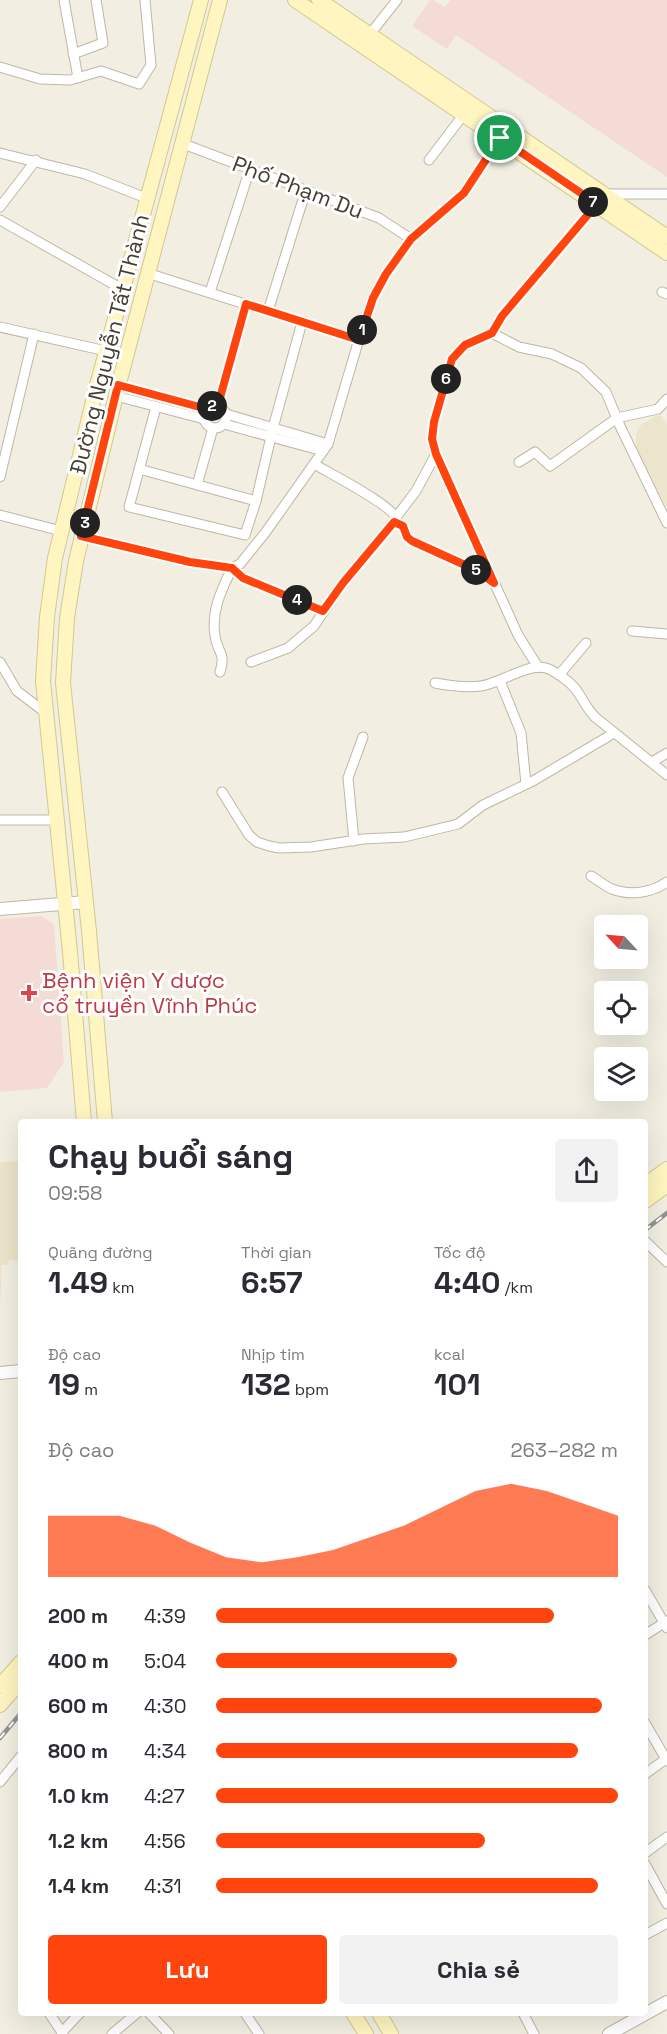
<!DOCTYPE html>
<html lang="vi">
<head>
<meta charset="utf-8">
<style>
  :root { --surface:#fff; --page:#f2f2f3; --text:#2b2b33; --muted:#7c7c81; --accent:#ff440d }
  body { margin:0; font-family:"Space Grotesk",sans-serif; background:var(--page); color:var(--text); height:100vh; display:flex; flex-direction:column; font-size:22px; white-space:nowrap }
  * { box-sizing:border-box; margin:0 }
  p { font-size:20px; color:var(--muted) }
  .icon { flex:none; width:33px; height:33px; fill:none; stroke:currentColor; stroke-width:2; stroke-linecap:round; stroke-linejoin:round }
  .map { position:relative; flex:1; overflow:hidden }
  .panel { position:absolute; left:18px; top:1119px; width:630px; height:897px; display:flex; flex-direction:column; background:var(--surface); border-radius:6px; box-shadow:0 6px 24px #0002 }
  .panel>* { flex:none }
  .needle { width:39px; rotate:296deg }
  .tools { position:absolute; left:594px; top:915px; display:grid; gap:12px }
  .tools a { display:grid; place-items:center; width:54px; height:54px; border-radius:6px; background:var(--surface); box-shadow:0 6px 24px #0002; font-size:30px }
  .pin { position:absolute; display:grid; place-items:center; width:51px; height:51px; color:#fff; margin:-26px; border:3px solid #fff; border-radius:50%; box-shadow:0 2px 6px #0007 }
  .km { position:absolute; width:30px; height:30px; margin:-15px; border-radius:50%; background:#222; color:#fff; font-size:16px; line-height:30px; text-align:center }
  .round { display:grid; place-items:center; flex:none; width:63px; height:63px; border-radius:6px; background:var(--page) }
  .summary { display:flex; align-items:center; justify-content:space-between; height:102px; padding:0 30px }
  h1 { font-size:33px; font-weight:700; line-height:45px }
  .figures { display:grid; grid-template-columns:repeat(3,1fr); gap:9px; height:102px; padding:6px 30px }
  .figures div { display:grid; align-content:center }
  .figures b { font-size:30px; font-weight:700 }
  .figures small { font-size:16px; font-weight:400 }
  .figures p { font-size:16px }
  .chart { height:168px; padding:12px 30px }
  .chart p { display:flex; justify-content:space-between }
  .chart svg { width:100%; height:108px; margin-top:6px; fill:var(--accent); opacity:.7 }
  .action { display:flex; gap:12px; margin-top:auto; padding:12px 30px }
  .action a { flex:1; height:69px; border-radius:6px; background:var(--accent); color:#fff; font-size:24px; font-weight:700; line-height:69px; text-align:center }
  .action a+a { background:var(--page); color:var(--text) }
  ul { padding:0 30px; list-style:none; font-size:20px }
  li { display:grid; grid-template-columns:96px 72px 1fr; align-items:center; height:45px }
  li i { height:15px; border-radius:8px; background:var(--accent) }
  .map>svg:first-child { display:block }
</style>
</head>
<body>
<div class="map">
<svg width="667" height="2034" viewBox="0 0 667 2034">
  <rect width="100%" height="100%" fill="#f2efe2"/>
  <g fill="#ece5cb">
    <path d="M 659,414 L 667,425 L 667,508 L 636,450 L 636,434 L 641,425 Z"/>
    <path d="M 21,1161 L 21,1261 L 9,1260 L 8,1265 L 2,1265 L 0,1310 L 0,1162 Z"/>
  </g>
  <g fill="#f4dbd5">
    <path d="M 430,0 L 433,0 L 445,7 L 450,0 L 667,0 L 667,177 L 456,35 L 447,49 L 412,26 Z"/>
    <path d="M 41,916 L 54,924 L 64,1062 L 47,1088 L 0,1092 L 0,919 Z"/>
  </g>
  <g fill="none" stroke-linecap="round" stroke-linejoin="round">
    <g stroke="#beb7a5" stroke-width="11">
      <g id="minor">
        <path d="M 64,0 L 78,78"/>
        <path d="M 370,34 L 397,0"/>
        <path d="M 73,54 L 103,43 L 96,0"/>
        <path d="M 0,67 L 40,79 L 70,80 L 101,71 L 139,84 L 151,65 L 145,0"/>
        <path d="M 181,143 L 379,218 L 411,239"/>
        <path d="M 0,153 L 85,174 L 146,198"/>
        <path d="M 429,160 L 464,114"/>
        <path d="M 604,194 L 667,194"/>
        <path d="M 0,207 L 36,160"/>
        <path d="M 0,220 L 122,289"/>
        <path d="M 147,273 L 359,340"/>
        <path d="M 210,292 L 250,169"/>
        <path d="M 662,292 L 667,294"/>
        <path d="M 268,311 L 306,190"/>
        <path d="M 0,327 L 106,351"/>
        <path d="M 492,333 L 519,347 L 552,354 L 581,368 L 606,392 L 620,426 L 667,523"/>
        <path d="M 118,385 L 207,409"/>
        <path d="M 116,396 L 204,419"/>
        <path d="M 218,405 L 246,304"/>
        <circle cx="215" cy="417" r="11"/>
        <path d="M 156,407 L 129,507 L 245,535 L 256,501 L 273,428 L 302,322"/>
        <path d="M 226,414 L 328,444"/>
        <path d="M 224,424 L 323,451"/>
        <path d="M 519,462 L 535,452 L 550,466 L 617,418 L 658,409 L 667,399"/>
        <path d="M 139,469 L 256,501"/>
        <path d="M 0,477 L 34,334"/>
        <path d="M 197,485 L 213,428"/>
        <path d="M 0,515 L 61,531"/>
        <path d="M 397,516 L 416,491 L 436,454"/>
        <path d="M 395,522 L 403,526 L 407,537 L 412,541 L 476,570 L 492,582"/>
        <path d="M 81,536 L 190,562 L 232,568 L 240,564 L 265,533 L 328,444 L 365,319 L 373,298 L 386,274 L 411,239 L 464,193 L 500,138"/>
        <path d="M 632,631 L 667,634"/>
        <path d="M 0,662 L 17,691 L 46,713"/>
        <path d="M 251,662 L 288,648 L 314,626 L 343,583 L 396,519 C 394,506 329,473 314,464"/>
        <path d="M 538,667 L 518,635 L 436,454 L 432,439 L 434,422 L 452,359 L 465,345 L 492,333 L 502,316 L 597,204"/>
        <path d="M 220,672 C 226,651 218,655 215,636 C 211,611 221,591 232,568 L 243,578 L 323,611"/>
        <path d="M 559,675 L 586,643"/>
        <path d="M 500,681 L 521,733 L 526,784"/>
        <path d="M 435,683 C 451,686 466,688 481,686 C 502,683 533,659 551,670 C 561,675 574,685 579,694 C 585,703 587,709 595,717 L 667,775"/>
        <path d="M 652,762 L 667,753"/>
        <path d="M 222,792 L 249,835 L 257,842 L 269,846 L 279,848 L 311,847 L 363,839 L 404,837 L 458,824 L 483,805 L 533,781 L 614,733"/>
        <path d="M 0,820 L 57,820"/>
        <path d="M 354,841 L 348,778 L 363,737"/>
        <path d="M 591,876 C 598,880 605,886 612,889 C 630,896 651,893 667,882"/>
        <path d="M 645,1241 L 667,1262"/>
        <path d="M 645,1590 L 667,1628"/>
        <path d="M 645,1635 L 667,1621"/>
        <path d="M 645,1723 L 667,1761"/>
        <path d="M 645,1774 L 666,1759"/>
        <path d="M 0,1782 L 21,1756"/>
        <path d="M 645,1853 L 667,1837"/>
        <path d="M 645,1864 L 667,1904"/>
        <path d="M 645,1935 L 667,1923"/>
        <path d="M 49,2013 L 63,2034"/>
        <path d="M 149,2013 L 169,2034"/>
        <path d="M 245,2013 L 259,2034"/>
        <path d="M 523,2013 L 534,2034"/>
        <path d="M 62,2032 L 80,2013"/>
        <path d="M 112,2034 L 137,2013"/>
      </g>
    </g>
    <g stroke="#beb7a5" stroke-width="14">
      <g id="tertiary">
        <path d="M 0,909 L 86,902"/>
        <path d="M 0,1373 L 21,1371"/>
        <path d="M 609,2034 L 667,2002"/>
      </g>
    </g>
    <g stroke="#d4c890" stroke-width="16">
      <g id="secondary">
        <path d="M 295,0 L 667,253"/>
        <path d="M 319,0 L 667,237"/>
        <path d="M 84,1122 L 70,952 L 43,681 L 47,617 L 55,558 L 97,385 L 201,0"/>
        <path d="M 105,1122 L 89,931 L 63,683 L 67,618 L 76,561 L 117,391 L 220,0"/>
        <path d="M 645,1185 L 667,1169"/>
        <path d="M 645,1201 L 667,1185"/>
        <path d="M 0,1686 L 21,1662"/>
        <path d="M 0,1705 L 21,1681"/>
        <path d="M 353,2013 L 366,2034"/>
        <path d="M 379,2013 L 391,2034"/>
      </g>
    </g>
    <use href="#minor" stroke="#fff" stroke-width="9"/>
    <use href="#tertiary" stroke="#fff" stroke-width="12"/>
    <use href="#secondary" stroke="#fff5c0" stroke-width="14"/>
    <g stroke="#939393" stroke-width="4.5">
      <g id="rail">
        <path d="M 645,1230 L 667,1213"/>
        <path d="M 0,1738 L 21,1713"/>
      </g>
    </g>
    <use href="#rail" stroke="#fff" stroke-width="2" stroke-dasharray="7" stroke-linecap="butt"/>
  </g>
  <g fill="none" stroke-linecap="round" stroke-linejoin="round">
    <g stroke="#fff" stroke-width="12">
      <path id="route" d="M 500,138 L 597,204 L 502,316 L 492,333 L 465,345 L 452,359 L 434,422 L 432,439 L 436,454 L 494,583 L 476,570 L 412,541 L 407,537 L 403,526 L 394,522 L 343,583 L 323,611 L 243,578 L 232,568 L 190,562 L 81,536 L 118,385 L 207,409 L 213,405 L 218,405 L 246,304 L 359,340 L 373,298 L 386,274 L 411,239 L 464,193 Z"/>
    </g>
    <use href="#route" stroke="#ff440d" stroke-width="8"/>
  </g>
  <path fill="#e0444e" stroke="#fff" stroke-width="2" d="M26 984h6v6h6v6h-6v6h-6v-6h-6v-6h6z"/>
  <g text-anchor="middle" stroke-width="6" stroke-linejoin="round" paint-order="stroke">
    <g font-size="22" fill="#443e33" stroke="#fff">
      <text transform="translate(298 187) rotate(21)" y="8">Phố Phạm Du</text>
      <text transform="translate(109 344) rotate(-76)" y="8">Đường Nguyễn Tất Thành</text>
    </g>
    <g font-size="22" fill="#be3a42" stroke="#fff" text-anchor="start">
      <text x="42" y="988">Bệnh viện Y dược<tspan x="42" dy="25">cổ truyền Vĩnh Phúc</tspan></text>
    </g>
  </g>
</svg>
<div class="tools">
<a><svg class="needle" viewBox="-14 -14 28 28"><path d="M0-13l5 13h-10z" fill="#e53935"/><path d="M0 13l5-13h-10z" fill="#7c7c81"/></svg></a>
<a><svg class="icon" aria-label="locate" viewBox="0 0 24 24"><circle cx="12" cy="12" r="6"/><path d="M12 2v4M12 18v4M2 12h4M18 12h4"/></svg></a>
<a><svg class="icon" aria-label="layers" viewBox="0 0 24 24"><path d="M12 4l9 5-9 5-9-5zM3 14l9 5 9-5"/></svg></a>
</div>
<div class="pin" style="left:500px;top:138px;background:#1e9e55"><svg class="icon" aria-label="arrive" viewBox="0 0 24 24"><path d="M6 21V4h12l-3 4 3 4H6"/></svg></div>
<b class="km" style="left:362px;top:330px">1</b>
<b class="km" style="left:212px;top:406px">2</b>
<b class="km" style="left:85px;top:523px">3</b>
<b class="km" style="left:297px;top:600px">4</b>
<b class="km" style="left:476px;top:570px">5</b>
<b class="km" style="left:446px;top:379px">6</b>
<b class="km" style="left:593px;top:202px">7</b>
<section class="panel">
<div class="summary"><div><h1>Chạy buổi sáng</h1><p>09:58</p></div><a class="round"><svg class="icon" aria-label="share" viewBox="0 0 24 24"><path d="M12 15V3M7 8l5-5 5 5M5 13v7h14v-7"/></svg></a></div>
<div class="figures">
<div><p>Quãng đường</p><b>1.49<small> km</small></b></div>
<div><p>Thời gian</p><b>6:57</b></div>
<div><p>Tốc độ</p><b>4:40<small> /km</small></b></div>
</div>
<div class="figures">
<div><p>Độ cao</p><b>19<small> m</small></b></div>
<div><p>Nhịp tim</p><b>132<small> bpm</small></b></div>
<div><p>kcal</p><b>101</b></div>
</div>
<div class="chart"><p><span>Độ cao</span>263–282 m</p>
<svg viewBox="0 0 160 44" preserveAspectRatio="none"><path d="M0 44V19L10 19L20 19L30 23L40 30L50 36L60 38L70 36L80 33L90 28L100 23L110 16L120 9L130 6L140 9L150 14L160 19V44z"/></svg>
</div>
<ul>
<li><b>200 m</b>4:39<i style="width:84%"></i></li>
<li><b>400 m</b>5:04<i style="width:60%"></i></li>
<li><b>600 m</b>4:30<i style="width:96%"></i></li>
<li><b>800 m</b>4:34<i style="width:90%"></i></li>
<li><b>1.0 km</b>4:27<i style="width:100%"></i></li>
<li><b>1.2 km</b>4:56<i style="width:67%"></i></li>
<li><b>1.4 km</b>4:31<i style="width:95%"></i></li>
</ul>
<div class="action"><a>Lưu</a><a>Chia sẻ</a></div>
</section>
</div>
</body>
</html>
